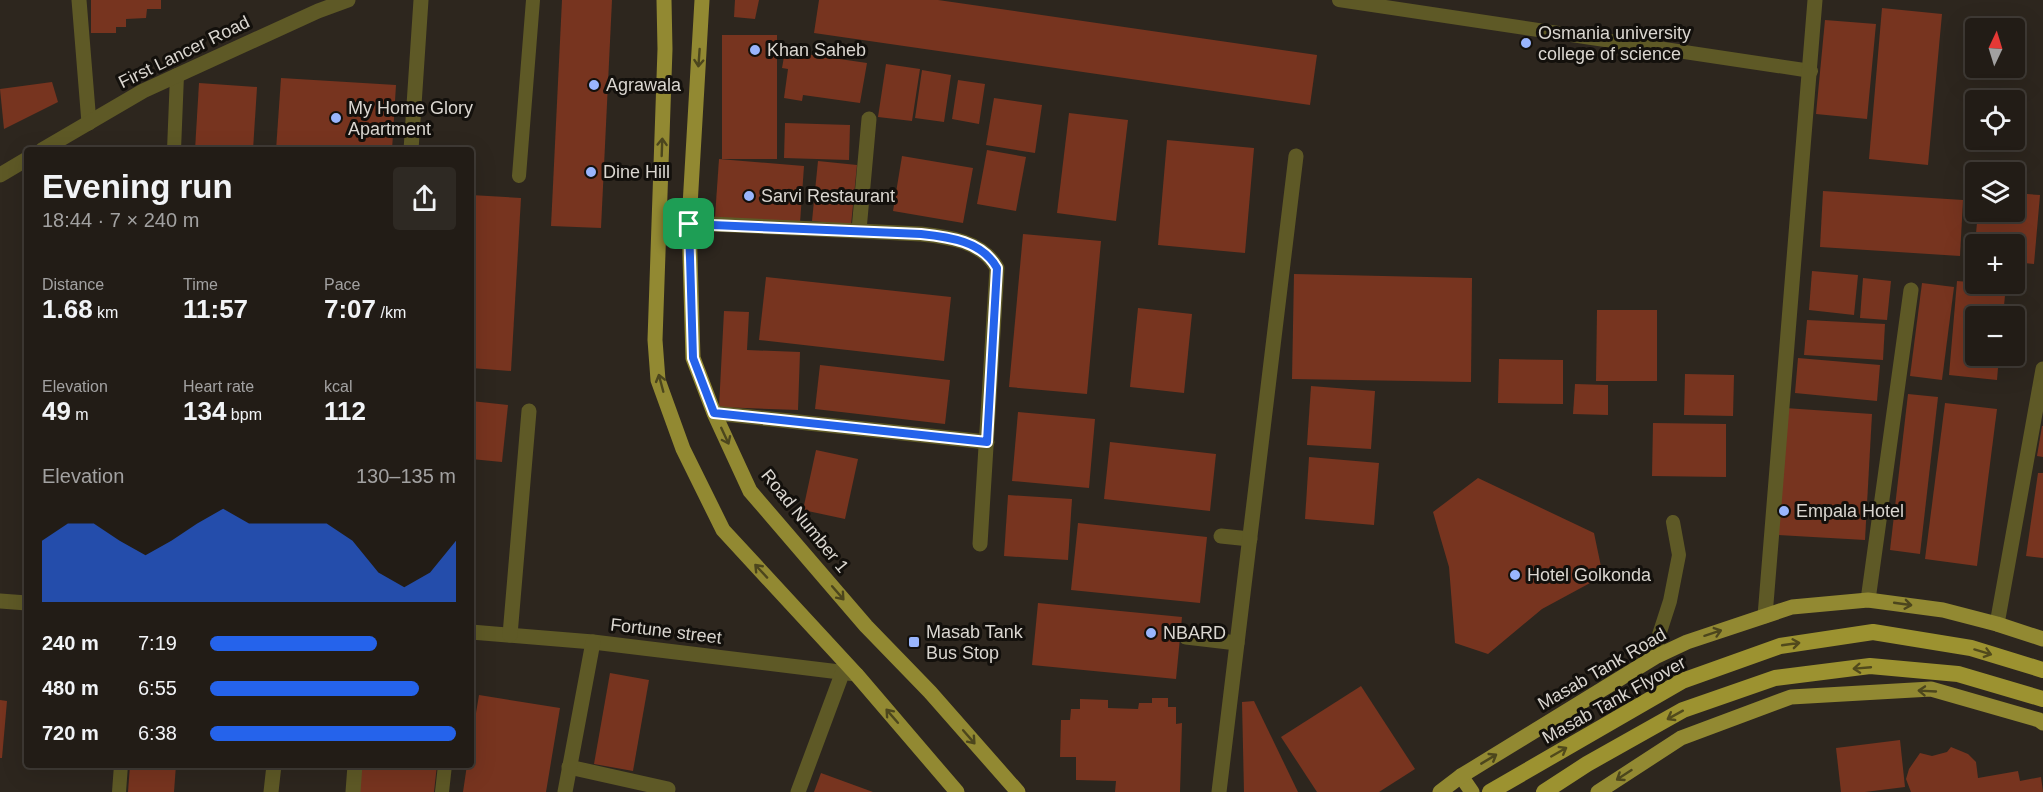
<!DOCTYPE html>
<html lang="en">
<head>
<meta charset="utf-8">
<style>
  :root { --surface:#221c16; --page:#2e2923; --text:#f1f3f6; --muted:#a2a1a1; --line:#3f3a35; --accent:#2563eb }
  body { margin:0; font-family:Helvetica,sans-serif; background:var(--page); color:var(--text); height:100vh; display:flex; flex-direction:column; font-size:22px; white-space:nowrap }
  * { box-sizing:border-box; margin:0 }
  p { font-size:20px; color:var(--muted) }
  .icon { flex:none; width:33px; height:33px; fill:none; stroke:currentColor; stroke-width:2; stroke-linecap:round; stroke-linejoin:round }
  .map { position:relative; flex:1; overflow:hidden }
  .side { position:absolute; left:24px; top:147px; width:450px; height:621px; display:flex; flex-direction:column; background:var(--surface); border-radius:6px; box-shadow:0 6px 24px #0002,0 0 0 2px var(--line) }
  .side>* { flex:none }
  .needle { width:39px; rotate:4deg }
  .controls { position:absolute; left:1965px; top:18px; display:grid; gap:12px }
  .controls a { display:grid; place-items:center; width:60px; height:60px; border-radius:6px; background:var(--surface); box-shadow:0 6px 24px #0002,0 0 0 2px var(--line); font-size:30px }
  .pin { position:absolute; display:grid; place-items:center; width:51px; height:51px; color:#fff; margin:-26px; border-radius:12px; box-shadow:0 3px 9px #0006 }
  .round { display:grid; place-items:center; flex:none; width:63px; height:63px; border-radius:6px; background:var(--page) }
  .overview { display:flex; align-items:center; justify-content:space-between; height:102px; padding:0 18px }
  h1 { font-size:33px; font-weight:700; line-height:45px }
  .stats { display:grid; grid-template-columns:repeat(3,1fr); gap:9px; height:102px; padding:6px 18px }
  .stats div { display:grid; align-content:center }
  .stats b { font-size:26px; font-weight:700 }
  .stats small { font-size:16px; font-weight:400 }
  .stats p { font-size:16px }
  .chart { height:168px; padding:12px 18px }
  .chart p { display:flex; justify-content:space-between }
  .chart svg { width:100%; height:108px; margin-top:6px; fill:var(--accent); opacity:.7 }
  ul { padding:0 18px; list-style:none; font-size:20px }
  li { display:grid; grid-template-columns:96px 72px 1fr; align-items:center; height:45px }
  li i { height:15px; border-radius:8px; background:var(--accent) }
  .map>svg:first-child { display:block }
</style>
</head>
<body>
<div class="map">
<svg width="2043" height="792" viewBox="0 0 2043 792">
  <rect width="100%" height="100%" fill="#2d261e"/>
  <g fill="#77341f">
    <path d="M 91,0 L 161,0 L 161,9 L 147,9 L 146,18 L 126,19 L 126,27 L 116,27 L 116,33 L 91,33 Z"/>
    <path d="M 562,0 L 612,0 L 601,228 L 551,226 Z"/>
    <path d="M 735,0 L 759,0 L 755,19 L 734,17 Z"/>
    <path d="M 819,0 L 938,0 L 1317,55 L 1310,105 L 814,33 Z"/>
    <path d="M 1882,8 L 1942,14 L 1928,165 L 1869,159 Z"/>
    <path d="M 1825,20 L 1876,24 L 1867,119 L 1816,114 Z"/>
    <rect x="722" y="35" width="55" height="124"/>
    <path d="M 785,51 L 867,63 L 860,103 L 803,95 L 802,101 L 784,98 L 788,69 L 782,68 Z"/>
    <path d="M 886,64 L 920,69 L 912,121 L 878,117 Z"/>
    <path d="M 922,70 L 951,75 L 944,122 L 915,118 Z"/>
    <path d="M 281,78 L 396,85 L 392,150 L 276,150 Z"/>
    <path d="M 958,80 L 985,84 L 979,124 L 952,119 Z"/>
    <path d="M 52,82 L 58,102 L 4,129 L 0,89 Z"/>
    <path d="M 199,83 L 257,87 L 253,150 L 195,150 Z"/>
    <path d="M 994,98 L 1042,105 L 1035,153 L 986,145 Z"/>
    <path d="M 1069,113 L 1128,120 L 1116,221 L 1057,213 Z"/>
    <path d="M 785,123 L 850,125 L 849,160 L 784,158 Z"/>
    <path d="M 1167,140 L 1254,148 L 1245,253 L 1158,245 Z"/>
    <path d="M 987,150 L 1026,157 L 1016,211 L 977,204 Z"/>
    <path d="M 902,156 L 973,168 L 963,223 L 893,211 Z"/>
    <path d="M 719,159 L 804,166 L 800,223 L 715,217 Z"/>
    <path d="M 818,161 L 857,165 L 851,225 L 812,221 Z"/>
    <path d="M 1823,191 L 1963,200 L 1960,256 L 1820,247 Z"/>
    <path d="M 2014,193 L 2040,195 L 2034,264 L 2014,262 L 2014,244 L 1975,244 L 1978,212 L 2014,212 Z"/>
    <path d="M 471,195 L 521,198 L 511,371 L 471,368 Z"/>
    <path d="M 1023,234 L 1101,241 L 1087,394 L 1009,387 Z"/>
    <path d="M 1812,271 L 1858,275 L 1854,315 L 1809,310 Z"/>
    <path d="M 1294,274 L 1472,278 L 1471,382 L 1292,379 Z"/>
    <path d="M 766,277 L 951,297 L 944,361 L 759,340 Z"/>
    <path d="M 1863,278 L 1891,281 L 1887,320 L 1860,318 Z"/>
    <path d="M 1957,281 L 2006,285 L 2003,316 L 1976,316 L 1976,356 L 1999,356 L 1997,380 L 1949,375 Z"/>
    <path d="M 1922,283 L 1954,287 L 1942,380 L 1910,376 Z"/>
    <path d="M 1138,308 L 1192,314 L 1184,393 L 1130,387 Z"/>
    <path d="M 1597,310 L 1657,310 L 1657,381 L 1596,381 Z"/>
    <path d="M 724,311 L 749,312 L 747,350 L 800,352 L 798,410 L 719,407 Z"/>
    <path d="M 1807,320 L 1885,324 L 1883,360 L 1804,355 Z"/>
    <path d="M 1798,358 L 1880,365 L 1877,401 L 1795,393 Z"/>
    <path d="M 1499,359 L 1563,360 L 1563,404 L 1498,403 Z"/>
    <path d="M 820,365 L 950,380 L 945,424 L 815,409 Z"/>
    <path d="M 1685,374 L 1734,375 L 1733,416 L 1684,415 Z"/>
    <path d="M 1575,384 L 1608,385 L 1608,415 L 1573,414 Z"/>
    <path d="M 1311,386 L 1375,391 L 1371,449 L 1307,445 Z"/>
    <path d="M 1908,394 L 1938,397 L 1920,554 L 1890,550 Z"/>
    <path d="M 471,401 L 508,405 L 502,462 L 471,459 Z"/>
    <path d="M 1945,403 L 1997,409 L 1977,566 L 1925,559 Z"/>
    <path d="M 1785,408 L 1872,414 L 1865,540 L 1778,535 Z"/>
    <path d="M 1018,412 L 1095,419 L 1089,488 L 1012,481 Z"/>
    <path d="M 1653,423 L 1726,424 L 1726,477 L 1652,476 Z"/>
    <path d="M 2042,426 L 2043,426 L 2043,457 L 2037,456 Z"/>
    <path d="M 1110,442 L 1216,454 L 1210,511 L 1104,499 Z"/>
    <path d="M 816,450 L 858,459 L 845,519 L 803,510 Z"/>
    <path d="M 1309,457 L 1379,463 L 1374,525 L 1305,519 Z"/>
    <path d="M 2038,473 L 2043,473 L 2043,558 L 2026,556 Z"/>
    <path d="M 1478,478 L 1594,533 L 1603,576 L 1542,609 L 1488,654 L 1455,643 L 1449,567 L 1433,512 Z"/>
    <path d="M 1008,495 L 1072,499 L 1068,560 L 1004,556 Z"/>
    <path d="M 1078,523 L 1207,537 L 1200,603 L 1071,590 Z"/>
    <path d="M 1038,603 L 1182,617 L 1176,679 L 1032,665 Z"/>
    <path d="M 610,673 L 649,680 L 633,771 L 594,764 Z"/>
    <path d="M 1361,686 L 1415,769 L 1379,792 L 1317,792 L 1281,737 Z"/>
    <path d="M 479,695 L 560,708 L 546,792 L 463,792 L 467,765 L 471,765 L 471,743 Z"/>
    <path d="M 1152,698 L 1168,698 L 1168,707 L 1176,707 L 1176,724 L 1182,723 L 1180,792 L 1115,792 L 1116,781 L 1076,780 L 1076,757 L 1060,757 L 1061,720 L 1070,720 L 1071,709 L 1080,709 L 1080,699 L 1108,700 L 1108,708 L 1138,709 L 1139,703 L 1152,703 Z"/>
    <path d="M 0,700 L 7,701 L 2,758 L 0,758 Z"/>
    <path d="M 1254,701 L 1298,792 L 1244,792 L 1242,702 Z"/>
    <path d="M 1900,740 L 1905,787 L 1865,792 L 1841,792 L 1836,748 Z"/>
    <path d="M 1951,747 L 1968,754 L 1976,762 L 1978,778 L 2018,771 L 2020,781 L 2041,777 L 2043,792 L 1911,792 L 1906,779 L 1909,769 L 1920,753 L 1932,756 L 1947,752 Z"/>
    <path d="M 130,765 L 176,765 L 174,792 L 128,792 Z"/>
    <path d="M 359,765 L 437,765 L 434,792 L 357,792 Z"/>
    <path d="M 821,773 L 873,792 L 814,792 Z"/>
  </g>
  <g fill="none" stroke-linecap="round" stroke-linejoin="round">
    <g stroke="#5e5926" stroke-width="14">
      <path d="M 1339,0 L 1811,71"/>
      <path d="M 174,150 L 177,75"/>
      <path d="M 519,176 L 533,0"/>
      <path d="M 1655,657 L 1658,638 L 1670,601 L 1679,555 L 1673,522"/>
      <path d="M 119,792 L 121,765"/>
      <path d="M 442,792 L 445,765"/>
    </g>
    <g stroke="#5e5926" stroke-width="15">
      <path d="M 79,0 L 89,123"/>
      <path d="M 411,150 L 421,0"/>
      <path d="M 689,223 L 921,234 C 949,237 982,241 997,268 L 980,544"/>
      <path d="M 859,230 L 869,119"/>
      <path d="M 714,413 L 987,442"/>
      <path d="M 1221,536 L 1250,539"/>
      <path d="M 1868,600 L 1911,290"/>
      <path d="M 0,601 L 27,603"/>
      <path d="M 1765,616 L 1815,0"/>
      <path d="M 1997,624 L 2043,369"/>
      <path d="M 471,632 L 593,642 L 856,674"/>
      <path d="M 510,635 L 529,411"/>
      <path d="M 1186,637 L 1237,643"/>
      <path d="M 569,767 L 668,789"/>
      <path d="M 271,792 L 274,765"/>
      <path d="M 353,792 L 355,765"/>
      <path d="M 565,792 L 593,642"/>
      <path d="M 798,792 L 842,674"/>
      <path d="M 1219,792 L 1296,156"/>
    </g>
    <g stroke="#5e5926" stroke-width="15">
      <path d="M 42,150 L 143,91 L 318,11 L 348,0"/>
      <path d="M 0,175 L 27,159"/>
    </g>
    <g stroke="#928932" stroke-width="15">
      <path d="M 664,0 L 665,49 L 655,340 L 658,380 L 683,449 L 723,530 L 856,674 L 957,792"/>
      <path d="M 702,0 L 689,223 L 693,358 L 714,413 L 750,491 L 866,626 L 930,692 L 1018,792"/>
      <path d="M 1461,776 L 1472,792"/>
      <path d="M 1440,792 L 1461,776 L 1655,657 L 1687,642 L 1792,607 L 1868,600 L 1943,610 L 1997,624 L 2043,639"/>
      <path d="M 1598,792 L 1681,738 L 1791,697 L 1931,689 L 2039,720 L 2043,723"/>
    </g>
    <g stroke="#9c9230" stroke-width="16">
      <path d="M 1490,792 L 1682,681 L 1780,646 L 1873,632 L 1971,648 L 2043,670"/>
      <path d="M 1544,792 L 1587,764 L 1683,710 L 1775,678 L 1870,666 L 1958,674 L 2043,699"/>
    </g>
  </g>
  <defs><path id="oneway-shaft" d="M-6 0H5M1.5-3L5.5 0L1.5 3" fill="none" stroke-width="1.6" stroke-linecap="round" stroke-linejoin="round" transform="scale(1.5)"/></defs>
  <g stroke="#4c461d">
    <use href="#oneway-shaft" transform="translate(699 58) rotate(94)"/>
    <use href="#oneway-shaft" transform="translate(662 147) rotate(-88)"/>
    <use href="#oneway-shaft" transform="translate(661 383) rotate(-105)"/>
    <use href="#oneway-shaft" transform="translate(725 436) rotate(65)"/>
    <use href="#oneway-shaft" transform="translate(761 571) rotate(-133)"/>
    <use href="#oneway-shaft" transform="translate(838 593) rotate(49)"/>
    <use href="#oneway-shaft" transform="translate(1903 604) rotate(8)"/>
    <use href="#oneway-shaft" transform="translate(1713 633) rotate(-18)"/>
    <use href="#oneway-shaft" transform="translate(1927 691) rotate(-177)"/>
    <use href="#oneway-shaft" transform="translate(892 716) rotate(-131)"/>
    <use href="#oneway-shaft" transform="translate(969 737) rotate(49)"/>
    <use href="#oneway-shaft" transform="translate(1489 759) rotate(-31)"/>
    <use href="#oneway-shaft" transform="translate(1624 775) rotate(147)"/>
  </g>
  <g stroke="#514a1c">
    <use href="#oneway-shaft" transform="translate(1791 644) rotate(-8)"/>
    <use href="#oneway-shaft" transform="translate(1983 652) rotate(17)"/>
    <use href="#oneway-shaft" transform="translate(1862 668) rotate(175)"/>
    <use href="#oneway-shaft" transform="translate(1675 715) rotate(151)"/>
    <use href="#oneway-shaft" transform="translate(1559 752) rotate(-30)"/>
  </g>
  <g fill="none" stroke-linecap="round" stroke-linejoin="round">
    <g stroke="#fff" stroke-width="12">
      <path id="route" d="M 689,224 L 921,234 C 949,237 982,241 997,268 L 987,442 L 714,413 L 693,358 Z"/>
    </g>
    <use href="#route" stroke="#2563eb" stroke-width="8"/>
  </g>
  <g fill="#99b5fd" stroke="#13100c" stroke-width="2">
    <circle cx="1526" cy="43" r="6"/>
    <circle cx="755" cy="50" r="6"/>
    <circle cx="594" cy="85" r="6"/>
    <circle cx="336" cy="118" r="6"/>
    <circle cx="591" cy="172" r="6"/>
    <circle cx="749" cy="196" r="6"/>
    <circle cx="1784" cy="511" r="6"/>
    <circle cx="1515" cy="575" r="6"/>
    <circle cx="1151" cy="633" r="6"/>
    <rect x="908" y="636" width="12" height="12" rx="3"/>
  </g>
  <g text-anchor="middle" stroke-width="6" stroke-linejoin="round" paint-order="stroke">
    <g font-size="18" fill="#dad6d0" stroke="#13100c" text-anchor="start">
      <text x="1538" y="39">Osmania university<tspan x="1538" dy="21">college of science</tspan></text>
      <text x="767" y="56">Khan Saheb</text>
      <text x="606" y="91">Agrawala</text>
      <text x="348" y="114">My Home Glory<tspan x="348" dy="21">Apartment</tspan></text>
      <text x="603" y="178">Dine Hill</text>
      <text x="761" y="202">Sarvi Restaurant</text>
      <text x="1796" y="517">Empala Hotel</text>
      <text x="1527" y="581">Hotel Golkonda</text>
      <text x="926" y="638">Masab Tank<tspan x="926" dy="21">Bus Stop</tspan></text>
      <text x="1163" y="639">NBARD</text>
    </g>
    <g font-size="18" fill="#dad6d0" stroke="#13100c">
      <text transform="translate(184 52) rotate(-26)" y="6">First Lancer Road</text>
      <text transform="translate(805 521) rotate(51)" y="6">Road Number 1</text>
      <text transform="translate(666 631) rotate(7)" y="6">Fortune street</text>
      <text transform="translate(1602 669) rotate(-30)" y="6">Masab Tank Road</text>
      <text transform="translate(1614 700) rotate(-29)" y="6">Masab Tank Flyover</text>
    </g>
  </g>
</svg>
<div class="controls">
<a><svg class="needle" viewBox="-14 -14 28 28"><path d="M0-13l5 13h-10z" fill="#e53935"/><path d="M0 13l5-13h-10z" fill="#a2a1a1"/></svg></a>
<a><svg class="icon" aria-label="locate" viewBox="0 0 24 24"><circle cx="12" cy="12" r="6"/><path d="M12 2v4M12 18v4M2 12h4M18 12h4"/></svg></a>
<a><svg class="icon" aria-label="layers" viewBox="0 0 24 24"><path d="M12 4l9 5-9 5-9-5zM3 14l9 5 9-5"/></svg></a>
<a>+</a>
<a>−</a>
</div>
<div class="pin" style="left:689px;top:224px;background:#1e9e55"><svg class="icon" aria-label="arrive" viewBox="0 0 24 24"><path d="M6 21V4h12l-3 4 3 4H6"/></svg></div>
<section class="side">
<div class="overview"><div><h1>Evening run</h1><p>18:44 · 7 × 240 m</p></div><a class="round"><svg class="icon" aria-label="share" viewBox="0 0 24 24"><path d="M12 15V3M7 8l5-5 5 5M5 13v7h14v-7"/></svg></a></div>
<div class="stats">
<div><p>Distance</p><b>1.68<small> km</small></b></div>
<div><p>Time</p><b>11:57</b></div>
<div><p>Pace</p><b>7:07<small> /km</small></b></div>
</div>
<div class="stats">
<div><p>Elevation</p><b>49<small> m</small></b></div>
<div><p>Heart rate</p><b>134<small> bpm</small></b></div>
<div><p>kcal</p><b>112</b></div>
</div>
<div class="chart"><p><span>Elevation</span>130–135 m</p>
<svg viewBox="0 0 160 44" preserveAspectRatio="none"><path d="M0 44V19L10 12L20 12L30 19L40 25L50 19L60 12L70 6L80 12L90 12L100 12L110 12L120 19L130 32L140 38L150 32L160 19V44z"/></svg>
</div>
<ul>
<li><b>240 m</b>7:19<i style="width:68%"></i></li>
<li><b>480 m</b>6:55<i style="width:85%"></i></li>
<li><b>720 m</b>6:38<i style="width:100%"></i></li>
</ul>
</section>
</div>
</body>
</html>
